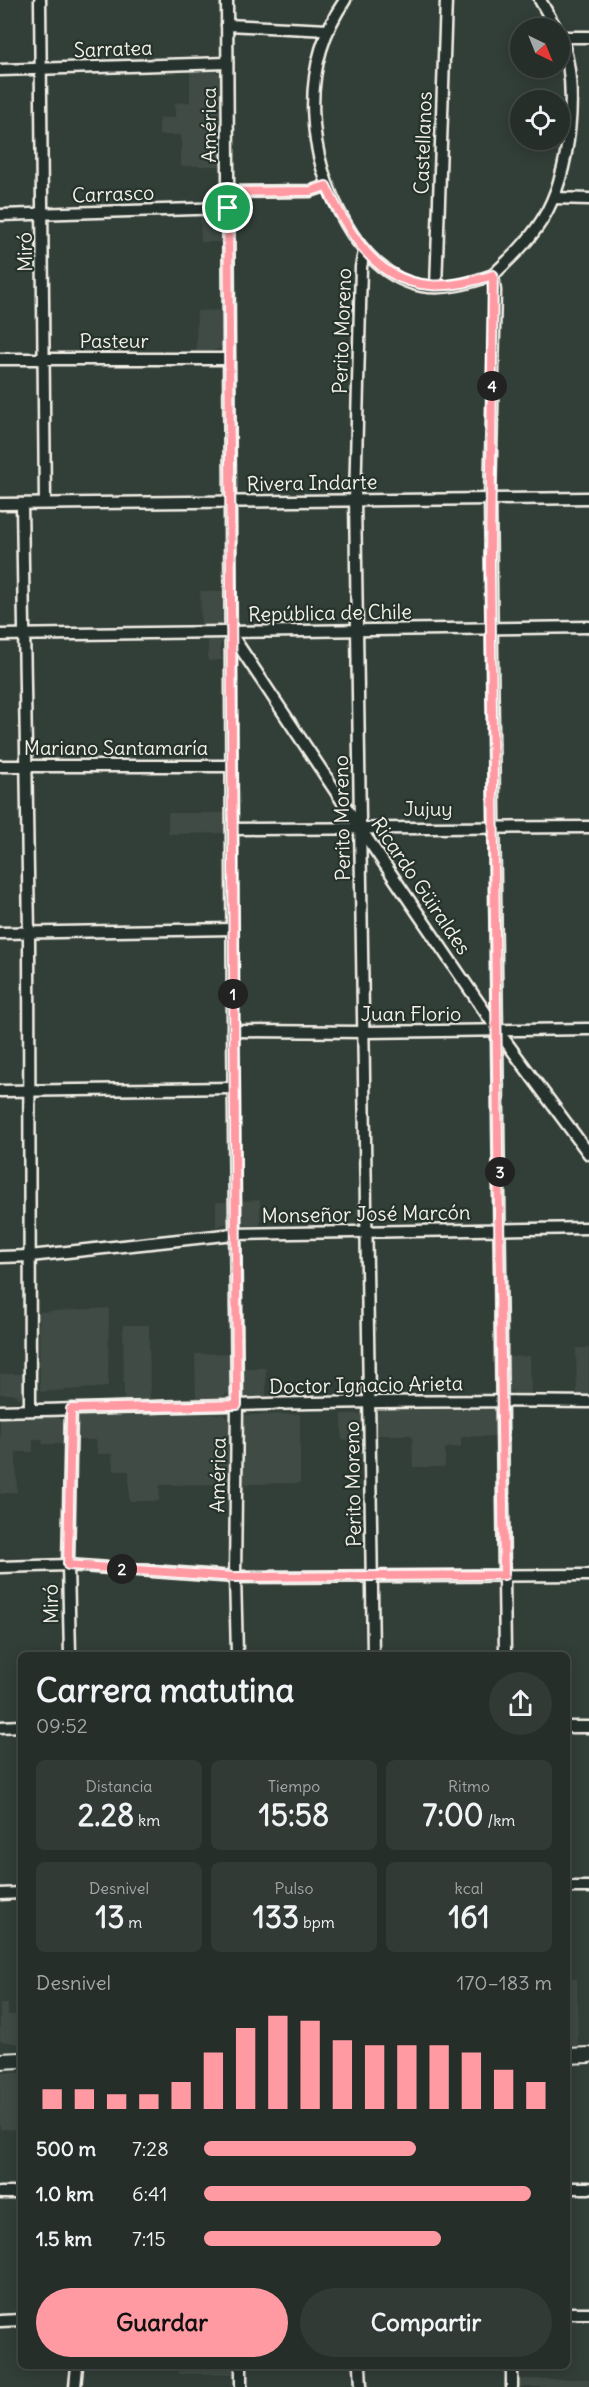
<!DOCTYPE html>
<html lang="es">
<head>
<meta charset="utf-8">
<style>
  :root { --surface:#262e2a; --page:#323a36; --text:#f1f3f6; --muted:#a4a8a8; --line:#424a47; --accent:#ff9aa2 }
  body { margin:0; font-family:Delius,sans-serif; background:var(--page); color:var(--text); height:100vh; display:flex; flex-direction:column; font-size:22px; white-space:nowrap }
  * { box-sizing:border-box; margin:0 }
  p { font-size:20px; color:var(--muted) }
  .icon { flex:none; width:33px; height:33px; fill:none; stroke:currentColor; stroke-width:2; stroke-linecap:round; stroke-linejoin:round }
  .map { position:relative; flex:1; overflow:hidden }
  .side { position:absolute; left:18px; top:1652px; width:552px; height:717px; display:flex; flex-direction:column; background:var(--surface); border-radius:9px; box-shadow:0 3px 15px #0003,0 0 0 2px var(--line) }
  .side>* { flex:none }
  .needle { width:39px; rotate:137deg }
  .buttons { position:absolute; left:510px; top:18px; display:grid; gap:12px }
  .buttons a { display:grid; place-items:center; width:60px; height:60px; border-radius:50%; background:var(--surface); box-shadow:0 3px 15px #0003,0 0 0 2px var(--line); font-size:30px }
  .pin { position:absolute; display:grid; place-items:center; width:51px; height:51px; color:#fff; margin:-26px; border:3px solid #fff; border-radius:50%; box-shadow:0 2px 6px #0007 }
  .km { position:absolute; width:30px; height:30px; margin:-15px; border-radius:50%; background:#222; color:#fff; font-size:16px; line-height:30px; text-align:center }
  .round { display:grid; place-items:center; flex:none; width:63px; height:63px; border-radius:32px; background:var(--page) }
  .head { display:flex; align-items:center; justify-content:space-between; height:102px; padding:0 18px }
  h1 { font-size:33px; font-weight:700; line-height:45px }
  .stats { display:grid; grid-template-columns:repeat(3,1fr); gap:9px; height:102px; padding:6px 18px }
  .stats div { display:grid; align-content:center; border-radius:9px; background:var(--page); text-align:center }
  .stats b { font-size:30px; font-weight:700 }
  .stats small { font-size:16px; font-weight:400 }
  .stats p { font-size:16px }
  .chart { height:168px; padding:12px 18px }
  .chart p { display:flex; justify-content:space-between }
  .chart svg { width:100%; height:108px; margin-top:6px; stroke:var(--accent); stroke-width:6 }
  .action { display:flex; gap:12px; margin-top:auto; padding:12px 18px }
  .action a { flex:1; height:69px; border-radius:36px; background:var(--accent); color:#111; font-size:24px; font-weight:700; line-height:69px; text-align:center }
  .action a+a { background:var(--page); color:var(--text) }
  ul { padding:0 18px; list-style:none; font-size:20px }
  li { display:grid; grid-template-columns:96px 72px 1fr; align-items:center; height:45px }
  li i { height:15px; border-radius:8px; background:var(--accent) }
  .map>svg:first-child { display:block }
</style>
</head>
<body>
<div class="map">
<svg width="589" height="2387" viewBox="0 0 589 2387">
  <rect width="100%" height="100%" fill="#323e38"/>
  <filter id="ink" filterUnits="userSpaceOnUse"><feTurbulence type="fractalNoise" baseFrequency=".0167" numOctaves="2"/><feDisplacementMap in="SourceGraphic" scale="12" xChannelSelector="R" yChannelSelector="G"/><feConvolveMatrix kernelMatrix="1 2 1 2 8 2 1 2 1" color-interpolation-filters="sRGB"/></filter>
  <g filter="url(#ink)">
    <g fill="#404b44">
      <path d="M 190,70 L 213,70 L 223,76 L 223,166 L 181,166 L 181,135 L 159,135 L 159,118 L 175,117 L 175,103 L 190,102 Z"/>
      <path d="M 200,215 L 212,215 L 218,218 L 222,226 L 222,242 L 201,242 Z"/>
      <path d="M 222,310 L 222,344 L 220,348 L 212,351 L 196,351 L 197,311 Z"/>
      <path d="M 200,591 L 225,591 L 225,622 L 221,628 L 201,629 Z"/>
      <path d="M 208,639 L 223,641 L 220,645 L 222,660 L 208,661 Z"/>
      <path d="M 168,813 L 225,813 L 226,833 L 168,834 Z"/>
      <path d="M 260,1200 L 260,1225 L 247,1225 L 241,1223 L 239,1220 L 239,1201 Z"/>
      <path d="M 216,1202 L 228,1202 L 227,1223 L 216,1227 Z"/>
      <path d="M 109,1308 L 108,1387 L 40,1392 L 39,1312 Z"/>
      <path d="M 123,1325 L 149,1325 L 150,1399 L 124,1400 Z"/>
      <path d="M 576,1348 L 589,1348 L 589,1396 L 577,1396 Z"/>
      <path d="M 230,1353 L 229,1393 L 220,1398 L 196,1399 L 195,1354 Z"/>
      <path d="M 530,1356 L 531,1396 L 516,1396 L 509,1389 L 508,1357 Z"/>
      <path d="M 240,1368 L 266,1368 L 266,1397 L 246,1397 L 242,1394 Z"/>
      <path d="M 0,1374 L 25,1374 L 24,1394 L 22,1396 L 18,1399 L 17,1394 L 0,1394 Z"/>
      <path d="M 381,1409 L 494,1409 L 497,1412 L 499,1436 L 461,1437 L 461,1447 L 445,1448 L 445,1467 L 413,1467 L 412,1435 L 372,1435 L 372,1420 Z"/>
      <path d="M 56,1413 L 63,1422 L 64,1444 L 43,1444 L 42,1439 L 33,1439 L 33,1452 L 16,1452 L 17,1492 L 0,1494 L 0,1414 Z"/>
      <path d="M 223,1414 L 230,1422 L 230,1484 L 160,1485 L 159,1501 L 129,1501 L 129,1471 L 113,1471 L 112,1454 L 97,1454 L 96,1440 L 73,1440 L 74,1421 L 79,1416 Z"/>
      <path d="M 300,1414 L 300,1483 L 241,1484 L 241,1418 L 244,1415 Z"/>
      <path d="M 342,1414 L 358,1414 L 364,1417 L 364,1439 L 342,1440 Z"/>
      <path d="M 567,1978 L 577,1978 L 578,2046 L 567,2046 Z"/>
      <path d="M 0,2004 L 8,2004 L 8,2015 L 21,2015 L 21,2044 L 0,2041 Z"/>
      <path d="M 0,2072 L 21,2073 L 21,2130 L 0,2129 Z"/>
      <rect x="179" y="2366" width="57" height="8"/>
      <rect x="517" y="2379" width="72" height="8"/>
    </g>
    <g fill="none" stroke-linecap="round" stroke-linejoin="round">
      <g stroke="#f4f1e8" stroke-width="15">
        <g id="minor">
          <path d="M 40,0 L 45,503"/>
          <path d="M 227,0 L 233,1031 L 237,1405 L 235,1577 L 237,1654"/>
          <path d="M 345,0 C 298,68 307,156 346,224 C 362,252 388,280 422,286 C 446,290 470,283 493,275"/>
          <path d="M 540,0 L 556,28"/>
          <path d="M 227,25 L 328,30"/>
          <path d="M 561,37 L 589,37"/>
          <path d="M 0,70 L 227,63"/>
          <path d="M 228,192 L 311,191 L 326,186"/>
          <path d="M 554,198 L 589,199"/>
          <path d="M 0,215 L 228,208"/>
          <path d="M 364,252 L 361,267 L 355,500 L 373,1654"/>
          <path d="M 436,287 L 446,0"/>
          <path d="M 0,359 L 228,359"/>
          <path d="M 0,504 L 589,498"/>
          <path d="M 22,504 L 29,933 L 30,1410"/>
          <path d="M 231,634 L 360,828 L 498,1031 L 589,1154"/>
          <path d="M 0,635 L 589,627"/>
          <path d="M 0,766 L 231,766"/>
          <path d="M 232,829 L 589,827"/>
          <path d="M 0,933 L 232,929"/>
          <path d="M 233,1031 L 364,1032 L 589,1029"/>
          <path d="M 0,1091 L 233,1088"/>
          <path d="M 0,1257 L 30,1256 L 234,1234 L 589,1228"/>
          <path d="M 0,1411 C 196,1406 393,1399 589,1402"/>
          <path d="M 0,1567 L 68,1565 L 235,1577 L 589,1575"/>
          <path d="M 70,1654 L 68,1565 L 71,1409"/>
          <path d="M 505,1654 L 490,498 L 495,291 L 493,275 C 511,258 529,241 542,220 C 571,173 580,85 560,35"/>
          <path d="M 0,1727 L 21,1726"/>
          <path d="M 567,1727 L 589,1727"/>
          <path d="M 567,1887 L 589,1887"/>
          <path d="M 0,1894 L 21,1893"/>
          <path d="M 567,2188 L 589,2188"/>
          <path d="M 0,2193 L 21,2193"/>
          <path d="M 567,2313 L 589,2313"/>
          <path d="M 0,2321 L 21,2320"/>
          <path d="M 241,2366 L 241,2387"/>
          <path d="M 360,2366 L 361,2387"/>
          <path d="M 512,2366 L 512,2387"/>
          <path d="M 75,2387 L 77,2366"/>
        </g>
      </g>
      <g stroke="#f4f1e8" stroke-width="18">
        <g id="major">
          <path d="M 567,2056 L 589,2055"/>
          <path d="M 0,2061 L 21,2060"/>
        </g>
      </g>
      <use href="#minor" stroke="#26332d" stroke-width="10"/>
      <use href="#major" stroke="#26332d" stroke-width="14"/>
    </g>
  </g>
  <g fill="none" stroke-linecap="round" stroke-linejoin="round" filter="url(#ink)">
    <g stroke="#fff" stroke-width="12">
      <path id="route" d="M 326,186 C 364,266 401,306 493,275 L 490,564 L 504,1575 L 235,1577 L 68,1565 L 71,1409 L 237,1405 L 228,192 L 311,191 Z"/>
    </g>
    <use href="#route" stroke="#ff9aa2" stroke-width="8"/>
  </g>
  <g text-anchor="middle" stroke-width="4.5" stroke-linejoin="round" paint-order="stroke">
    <g font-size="20" fill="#f4f1e8" stroke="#26332d">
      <text transform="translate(113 49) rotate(-2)" y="7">Sarratea</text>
      <text transform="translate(209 125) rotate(-90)" y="7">América</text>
      <text transform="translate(423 143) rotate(-88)" y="7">Castellanos</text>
      <text transform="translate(113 194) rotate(-2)" y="7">Carrasco</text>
      <text transform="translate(25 252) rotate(-91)" y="7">Miró</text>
      <text transform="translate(342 331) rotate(-88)" y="7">Perito Moreno</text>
      <text x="114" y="348">Pasteur</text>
      <text transform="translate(312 483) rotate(-1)" y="7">Rivera Indarte</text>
      <text transform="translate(330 613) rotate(-1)" y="7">República de Chile</text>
      <text x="116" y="755">Mariano Santamaría</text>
      <text x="428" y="816">Jujuy</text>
      <text transform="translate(342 818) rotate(-91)" y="7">Perito Moreno</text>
      <text transform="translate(421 886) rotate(56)" y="7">Ricardo Güiraldes</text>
      <text x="411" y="1021">Juan Florio</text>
      <text transform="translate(366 1214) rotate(-1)" y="7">Monseñor José Marcón</text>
      <text transform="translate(366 1385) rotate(-1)" y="7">Doctor Ignacio Arieta</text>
      <text transform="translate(218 1475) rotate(-89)" y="7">América</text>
      <text transform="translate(353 1484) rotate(-91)" y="7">Perito Moreno</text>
      <text transform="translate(51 1604) rotate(-91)" y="7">Miró</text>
    </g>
  </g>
</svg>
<div class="buttons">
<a><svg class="needle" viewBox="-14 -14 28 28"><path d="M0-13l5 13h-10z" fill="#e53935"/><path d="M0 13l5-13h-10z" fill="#a4a8a8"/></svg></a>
<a><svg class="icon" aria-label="locate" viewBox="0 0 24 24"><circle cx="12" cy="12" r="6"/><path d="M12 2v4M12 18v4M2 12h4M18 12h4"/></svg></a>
</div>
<div class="pin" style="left:228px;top:208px;background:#1e9e55"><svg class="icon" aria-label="arrive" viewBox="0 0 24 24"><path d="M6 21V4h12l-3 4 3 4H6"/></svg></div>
<b class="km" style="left:233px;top:994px">1</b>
<b class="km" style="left:122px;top:1569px">2</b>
<b class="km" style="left:500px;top:1172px">3</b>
<b class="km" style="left:492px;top:386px">4</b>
<section class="side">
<div class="head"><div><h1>Carrera matutina</h1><p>09:52</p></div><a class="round"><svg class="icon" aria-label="share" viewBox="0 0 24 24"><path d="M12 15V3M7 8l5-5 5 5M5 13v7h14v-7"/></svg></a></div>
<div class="stats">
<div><p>Distancia</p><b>2.28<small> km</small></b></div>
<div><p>Tiempo</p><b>15:58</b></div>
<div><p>Ritmo</p><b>7:00<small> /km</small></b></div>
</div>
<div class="stats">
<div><p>Desnivel</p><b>13<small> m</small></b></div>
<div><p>Pulso</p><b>133<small> bpm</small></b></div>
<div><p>kcal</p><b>161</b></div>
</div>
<div class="chart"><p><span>Desnivel</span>170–183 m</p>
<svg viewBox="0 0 160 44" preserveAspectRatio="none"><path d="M5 44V36M15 44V36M25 44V38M35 44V38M45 44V33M55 44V21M65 44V11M75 44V6M85 44V8M95 44V16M105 44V18M115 44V18M125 44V18M135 44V21M145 44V28M155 44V33"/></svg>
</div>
<ul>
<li><b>500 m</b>7:28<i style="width:61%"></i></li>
<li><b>1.0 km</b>6:41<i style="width:94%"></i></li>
<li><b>1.5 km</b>7:15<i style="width:68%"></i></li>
</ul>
<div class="action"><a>Guardar</a><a>Compartir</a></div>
</section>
</div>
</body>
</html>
